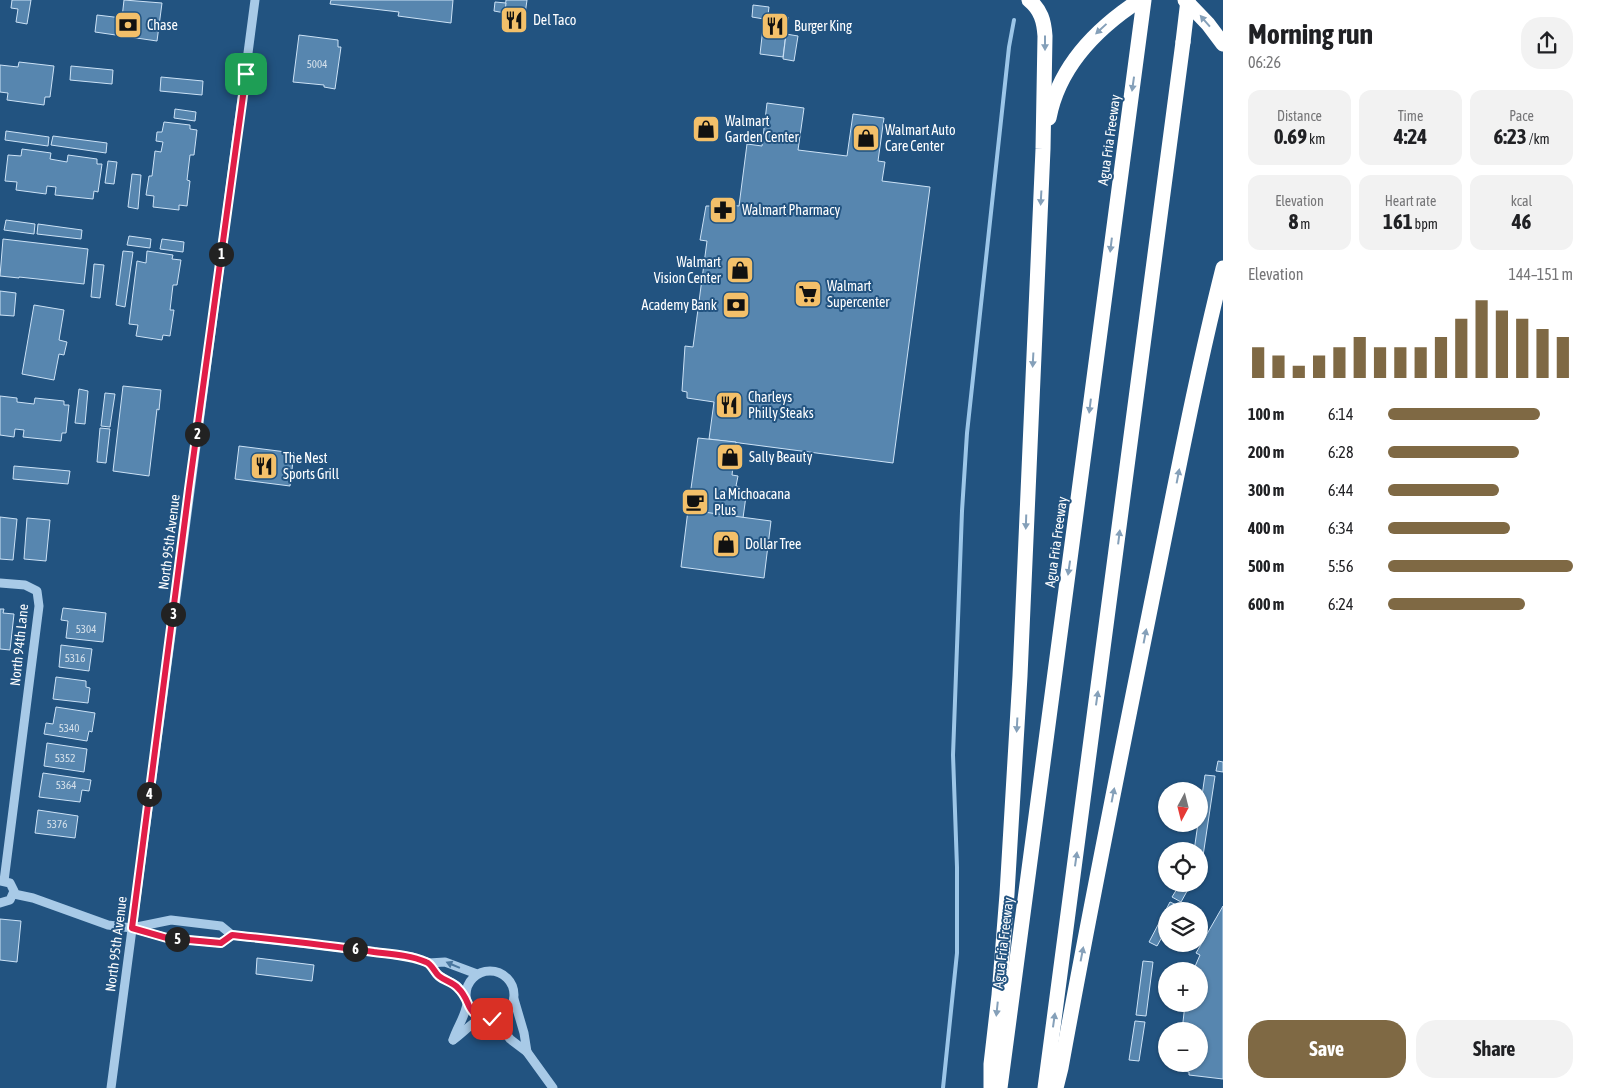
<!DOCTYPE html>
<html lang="en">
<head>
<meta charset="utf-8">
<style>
  :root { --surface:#fff; --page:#f2f2f2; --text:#202124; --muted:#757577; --accent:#7f6944 }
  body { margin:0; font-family:"Asap Condensed",sans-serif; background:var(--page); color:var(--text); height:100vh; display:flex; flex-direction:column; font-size:19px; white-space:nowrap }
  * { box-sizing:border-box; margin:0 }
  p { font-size:16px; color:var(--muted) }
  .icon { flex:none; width:28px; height:28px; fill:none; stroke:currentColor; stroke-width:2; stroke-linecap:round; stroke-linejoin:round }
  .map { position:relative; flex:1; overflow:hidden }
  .panel { display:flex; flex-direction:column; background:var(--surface); width:375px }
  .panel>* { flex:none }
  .needle { width:32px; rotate:187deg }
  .tools { position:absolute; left:1158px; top:782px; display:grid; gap:10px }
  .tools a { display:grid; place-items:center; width:50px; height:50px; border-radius:50%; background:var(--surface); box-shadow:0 1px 4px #0004; font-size:25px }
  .pin { position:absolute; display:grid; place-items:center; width:42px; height:42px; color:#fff; margin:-21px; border-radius:10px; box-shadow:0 2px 8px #0006 }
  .km { position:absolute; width:25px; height:25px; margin:-12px; border-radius:50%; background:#222; color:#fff; font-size:14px; line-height:25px; text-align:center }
  .round { display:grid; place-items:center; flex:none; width:52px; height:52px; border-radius:20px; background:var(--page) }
  .overview { display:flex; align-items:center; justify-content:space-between; height:85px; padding:0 25px }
  h1 { font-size:28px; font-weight:700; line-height:38px }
  .figures { display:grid; grid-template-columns:repeat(3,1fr); gap:8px; height:85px; padding:5px 25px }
  .figures div { display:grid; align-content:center; border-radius:12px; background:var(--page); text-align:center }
  .figures b { font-size:21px; font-weight:700 }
  .figures small { font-size:14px; font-weight:400 }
  .figures p { font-size:14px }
  .chart { height:140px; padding:10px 25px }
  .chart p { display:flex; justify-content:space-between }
  .chart svg { width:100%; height:90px; margin-top:5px; stroke:var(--accent); stroke-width:6 }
  .button { display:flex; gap:10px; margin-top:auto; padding:10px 25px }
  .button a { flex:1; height:58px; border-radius:20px; background:var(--accent); color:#fff; font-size:20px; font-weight:700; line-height:58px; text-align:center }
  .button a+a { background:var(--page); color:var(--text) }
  ul { padding:0 25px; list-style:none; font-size:16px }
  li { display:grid; grid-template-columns:80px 60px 1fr; align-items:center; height:38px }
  li i { height:12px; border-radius:6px; background:var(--accent) }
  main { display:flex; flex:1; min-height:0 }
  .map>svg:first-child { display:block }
</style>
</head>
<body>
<main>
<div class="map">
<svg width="1223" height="1088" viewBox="0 0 1223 1088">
  <rect width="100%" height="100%" fill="#225380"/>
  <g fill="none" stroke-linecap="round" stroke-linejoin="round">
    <path stroke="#9cc6e8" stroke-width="4" d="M 943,1088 L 957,953 L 957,867 L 953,755 L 962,511 L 967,433 L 1009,47 L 1014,20"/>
  </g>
  <g fill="#5786af" stroke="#cce2f6">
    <path d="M 12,0 L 31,0 L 27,24 L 16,22 L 18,9 L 11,8 Z"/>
    <path d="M 124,0 L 162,3 L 157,41 L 95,32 L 97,15 L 122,18 Z"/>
    <path d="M 331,0 L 453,0 L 451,23 L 398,16 L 399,12 L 330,4 Z"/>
    <path d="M 506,0 L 527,0 L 523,29 L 503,27 Z"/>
    <path d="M 495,2 L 506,3 L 505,13 L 494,11 Z"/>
    <path d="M 753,5 L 769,7 L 768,15 L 788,17 L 783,57 L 760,54 L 764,19 L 752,17 Z"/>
    <path d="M 786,34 L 798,36 L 794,61 L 783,59 Z"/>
    <path d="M 299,35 L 338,40 L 338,47 L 341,47 L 335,89 L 324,87 L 324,85 L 293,82 Z"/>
    <path d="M 19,62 L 54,66 L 50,97 L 45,97 L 44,105 L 7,100 L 8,93 L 0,92 L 0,65 L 18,67 Z"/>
    <path d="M 71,66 L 113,70 L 112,84 L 70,80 Z"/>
    <path d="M 161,77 L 203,81 L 202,95 L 160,91 Z"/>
    <path d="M 767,103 L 804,108 L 798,150 L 847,156 L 853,114 L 884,118 L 878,161 L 885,162 L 882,181 L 930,187 L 893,463 L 709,439 L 714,402 L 687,398 L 687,392 L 682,391 L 685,346 L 693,347 L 707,241 L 700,240 L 706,206 L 711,206 L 712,203 L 739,206 L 747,144 L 762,146 Z"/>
    <path d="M 175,109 L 196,112 L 195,121 L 174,118 Z"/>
    <path d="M 164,122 L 190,125 L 190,129 L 197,130 L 194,155 L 190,155 L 187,180 L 190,181 L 187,206 L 179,205 L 179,210 L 153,207 L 154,196 L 146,195 L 149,176 L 152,176 L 155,151 L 161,152 L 163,142 L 156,141 L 157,132 L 162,132 Z"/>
    <path d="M 6,131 L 49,137 L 48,146 L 5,140 Z"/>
    <path d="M 53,136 L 107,143 L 106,153 L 51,145 Z"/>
    <path d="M 22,149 L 51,153 L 50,159 L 67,162 L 68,155 L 97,159 L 97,164 L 102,164 L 98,192 L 94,191 L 93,199 L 55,195 L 56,187 L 47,186 L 46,194 L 16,190 L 17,182 L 5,181 L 8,155 L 21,156 Z"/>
    <path d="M 108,161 L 117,162 L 114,184 L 105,183 Z"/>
    <path d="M 132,174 L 141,175 L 138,209 L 128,207 Z"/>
    <path d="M 6,220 L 35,224 L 34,234 L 4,230 Z"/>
    <path d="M 38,224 L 82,230 L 81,239 L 37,234 Z"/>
    <path d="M 129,236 L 151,239 L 150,248 L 127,245 Z"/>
    <path d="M 3,239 L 88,249 L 84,284 L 19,277 L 19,278 L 0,276 Z"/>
    <path d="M 162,239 L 184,242 L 183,252 L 160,249 Z"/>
    <path d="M 123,251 L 133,252 L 125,307 L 116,305 Z"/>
    <path d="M 147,251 L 173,255 L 172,259 L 181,260 L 177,285 L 173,285 L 170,310 L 174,310 L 170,336 L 163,335 L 162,340 L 136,336 L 138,325 L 129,324 L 137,261 L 146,263 Z"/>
    <path d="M 94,264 L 104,265 L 100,298 L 91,297 Z"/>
    <path d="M 0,291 L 16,293 L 14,316 L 0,315 Z"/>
    <path d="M 34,305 L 64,310 L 59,340 L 67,342 L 64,355 L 59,354 L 54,380 L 22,374 Z"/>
    <path d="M 123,386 L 161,390 L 159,410 L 157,409 L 149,476 L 113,471 Z"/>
    <path d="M 79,389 L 88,391 L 85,424 L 75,423 Z"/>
    <path d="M 105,393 L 115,394 L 110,427 L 101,426 Z"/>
    <path d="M 0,396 L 17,398 L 17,402 L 34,404 L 35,398 L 64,401 L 64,405 L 69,405 L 66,433 L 62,433 L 61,441 L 23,437 L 24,430 L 15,429 L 14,437 L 0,435 Z"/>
    <path d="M 100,428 L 110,429 L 106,463 L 97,462 Z"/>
    <path d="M 698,438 L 736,442 L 732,475 L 738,476 L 736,486 L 740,487 L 739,495 L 746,496 L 743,518 L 688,510 Z"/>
    <path d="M 239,446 L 294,453 L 290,486 L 235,479 Z"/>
    <path d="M 14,466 L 70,471 L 68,484 L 13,479 Z"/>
    <path d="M 688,510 L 771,521 L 764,578 L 681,567 Z"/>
    <path d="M 0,517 L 17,519 L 13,560 L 0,559 Z"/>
    <path d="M 27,518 L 50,520 L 46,561 L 24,559 Z"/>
    <path d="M 63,608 L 106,613 L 103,642 L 66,638 L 68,621 L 61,620 Z"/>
    <path d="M 0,609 L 4,609 L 3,613 L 14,614 L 10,650 L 0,649 Z"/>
    <path d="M 61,645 L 92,649 L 89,671 L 59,667 Z"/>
    <path d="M 56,677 L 86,681 L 86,687 L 90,688 L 88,703 L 53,699 Z"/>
    <path d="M 56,707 L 95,713 L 92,732 L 89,731 L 87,741 L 44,734 L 46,723 L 53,724 Z"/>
    <path d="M 47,743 L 87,749 L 84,772 L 44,766 Z"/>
    <path d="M 1218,761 L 1223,762 L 1223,772 L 1216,771 Z"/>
    <path d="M 43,773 L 91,780 L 89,791 L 82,790 L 80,802 L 39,797 Z"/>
    <path d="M 1205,775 L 1215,776 L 1203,856 L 1199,856 L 1199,851 L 1194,851 Z"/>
    <path d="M 38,810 L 78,816 L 75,838 L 35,833 Z"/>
    <path d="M 1180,884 L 1191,884 L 1181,902 L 1172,897 Z"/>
    <path d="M 1170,902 L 1179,906 L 1176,911 L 1166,911 L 1166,930 L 1157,946 L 1149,942 Z"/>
    <path d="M 1223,906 L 1223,1079 L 1189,1075 L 1189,1072 L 1180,1070 L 1181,1064 L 1199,1064 L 1199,1031 L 1182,1031 L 1185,1004 L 1199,1004 L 1199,971 L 1193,971 L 1200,955 L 1196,953 Z"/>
    <path d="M 0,919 L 21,921 L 17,962 L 0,960 Z"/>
    <path d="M 257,958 L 314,965 L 312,981 L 256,974 Z"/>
    <path d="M 1143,961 L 1153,962 L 1146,1016 L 1136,1015 Z"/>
    <path d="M 1135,1021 L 1145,1022 L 1139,1061 L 1129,1060 Z"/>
  </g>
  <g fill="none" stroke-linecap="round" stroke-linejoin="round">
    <g stroke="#a8cae7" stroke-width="9">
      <path d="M 0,583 L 25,585 L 37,591 L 39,606 L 4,881"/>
      <path d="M 0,881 L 10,883 L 14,891 L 10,900 L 0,903"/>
      <path d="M 14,894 L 33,898 L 108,925 L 132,928 L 167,938 L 221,943 L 232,935"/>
      <path d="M 132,928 L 171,920 L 221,926 L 232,935 L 353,949 L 412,957 L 429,963 L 445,962 L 477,974"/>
      <path d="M 429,963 L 438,975 L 457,986 L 465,995"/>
      <circle cx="490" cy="995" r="24"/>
      <path d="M 514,999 L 524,1033 L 527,1052"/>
      <path d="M 492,1019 L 501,1027 L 510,1039 L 527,1052 L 553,1088"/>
      <path d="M 453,1040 C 457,1027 465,1017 467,1004"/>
      <path d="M 453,1040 C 463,1033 471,1023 482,1018"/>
      <path d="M 111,1088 L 255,0"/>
    </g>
    <g stroke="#fff" stroke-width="15">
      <path d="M 1185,0 L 1208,24 L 1223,44"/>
      <path d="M 1049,118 C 1059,66 1097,28 1140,0"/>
      <path d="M 991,1088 L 991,1064 L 999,995 L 1007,894 L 1020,676 L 1043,149 L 1045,36 C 1044,21 1041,10 1029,0"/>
      <path d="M 1000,1088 L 1144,0"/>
      <path d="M 1045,1088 L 1183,42"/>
      <path d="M 1056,1088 L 1061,1068 C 1089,913 1120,759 1151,605 C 1174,492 1195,379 1223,268"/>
    </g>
    <path stroke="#fff" stroke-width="15" d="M 1183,42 L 1188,0"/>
  </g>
  <defs><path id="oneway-solid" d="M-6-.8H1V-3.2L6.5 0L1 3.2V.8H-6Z" transform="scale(1.25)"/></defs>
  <g fill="#85a0b9">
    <use href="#oneway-solid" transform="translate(1205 21) rotate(-131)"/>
    <use href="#oneway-solid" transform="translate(1101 29) rotate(137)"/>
    <use href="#oneway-solid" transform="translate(1045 43) rotate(90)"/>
    <use href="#oneway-solid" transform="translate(1133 84) rotate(98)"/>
    <use href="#oneway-solid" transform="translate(1041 198) rotate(93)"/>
    <use href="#oneway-solid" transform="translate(1111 245) rotate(97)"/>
    <use href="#oneway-solid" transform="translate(1033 360) rotate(93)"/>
    <use href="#oneway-solid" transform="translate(1090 406) rotate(97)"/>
    <use href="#oneway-solid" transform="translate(1178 476) rotate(-79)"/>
    <use href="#oneway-solid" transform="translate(1026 522) rotate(92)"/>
    <use href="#oneway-solid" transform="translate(1119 537) rotate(-83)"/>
    <use href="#oneway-solid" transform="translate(1069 568) rotate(98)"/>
    <use href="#oneway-solid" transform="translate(1145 636) rotate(-79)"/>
    <use href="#oneway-solid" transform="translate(1097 698) rotate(-82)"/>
    <use href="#oneway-solid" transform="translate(1017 725) rotate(93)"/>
    <use href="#oneway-solid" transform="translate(1113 795) rotate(-79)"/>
    <use href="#oneway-solid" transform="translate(1076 859) rotate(-82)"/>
    <use href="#oneway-solid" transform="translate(1082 954) rotate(-79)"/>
    <use href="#oneway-solid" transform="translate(997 1009) rotate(96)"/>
    <use href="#oneway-solid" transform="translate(1054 1020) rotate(-82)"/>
  </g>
  <use fill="#4a779f" href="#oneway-solid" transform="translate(453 965) rotate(-157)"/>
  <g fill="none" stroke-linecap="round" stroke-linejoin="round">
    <g stroke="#fff" stroke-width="10">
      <path id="route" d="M 246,74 L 189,489 L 132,928 L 167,938 L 221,943 L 232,935 C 279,940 327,945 374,952 C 391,954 410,955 426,962 C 432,964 434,972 439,976 C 445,981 453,982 458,988 C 473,1002 463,1016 492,1019"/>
    </g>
    <use href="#route" stroke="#e11d48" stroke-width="6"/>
  </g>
  <defs>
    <g id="restaurant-square" transform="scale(1.4375)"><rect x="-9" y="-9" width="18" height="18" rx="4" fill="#f3c06a" stroke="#225380"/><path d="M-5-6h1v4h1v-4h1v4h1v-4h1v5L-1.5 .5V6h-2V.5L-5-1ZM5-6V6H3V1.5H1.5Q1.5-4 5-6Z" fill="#111"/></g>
    <g id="bank-square" transform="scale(1.4375)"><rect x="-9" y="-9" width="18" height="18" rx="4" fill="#f3c06a" stroke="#225380"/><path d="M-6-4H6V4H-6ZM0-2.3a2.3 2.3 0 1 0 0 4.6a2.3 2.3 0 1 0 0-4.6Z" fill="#111"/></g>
    <g id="shop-square" transform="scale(1.4375)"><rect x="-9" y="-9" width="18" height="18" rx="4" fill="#f3c06a" stroke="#225380"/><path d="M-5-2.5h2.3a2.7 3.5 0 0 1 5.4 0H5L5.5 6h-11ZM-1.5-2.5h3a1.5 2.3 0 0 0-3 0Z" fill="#111"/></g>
    <g id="pharmacy-square" transform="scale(1.4375)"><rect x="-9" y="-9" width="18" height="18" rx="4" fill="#f3c06a" stroke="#225380"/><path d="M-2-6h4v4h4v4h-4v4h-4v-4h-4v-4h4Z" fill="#111"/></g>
    <g id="supermarket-square" transform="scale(1.4375)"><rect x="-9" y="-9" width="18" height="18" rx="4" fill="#f3c06a" stroke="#225380"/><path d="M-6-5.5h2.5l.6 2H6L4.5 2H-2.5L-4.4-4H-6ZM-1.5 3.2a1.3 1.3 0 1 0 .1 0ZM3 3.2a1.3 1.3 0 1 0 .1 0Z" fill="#111"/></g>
    <g id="cafe-square" transform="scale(1.4375)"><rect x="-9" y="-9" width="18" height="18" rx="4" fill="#f3c06a" stroke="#225380"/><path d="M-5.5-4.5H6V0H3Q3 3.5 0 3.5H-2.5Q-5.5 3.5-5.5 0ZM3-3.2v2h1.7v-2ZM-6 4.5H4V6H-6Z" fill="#111"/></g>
  </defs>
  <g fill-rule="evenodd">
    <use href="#restaurant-square" x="514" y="20"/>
    <use href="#bank-square" x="128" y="25"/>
    <use href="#restaurant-square" x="775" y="26"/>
    <use href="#shop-square" x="706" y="129"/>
    <use href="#shop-square" x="866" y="138"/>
    <use href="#pharmacy-square" x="723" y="210"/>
    <use href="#shop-square" x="740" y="270"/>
    <use href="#supermarket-square" x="808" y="294"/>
    <use href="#bank-square" x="736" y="305"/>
    <use href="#restaurant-square" x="729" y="405"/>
    <use href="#shop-square" x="730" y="457"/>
    <use href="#restaurant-square" x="264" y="466"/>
    <use href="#cafe-square" x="695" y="502"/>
    <use href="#shop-square" x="726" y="544"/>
  </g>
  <g text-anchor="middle" stroke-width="4" stroke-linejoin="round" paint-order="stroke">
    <g font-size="11" fill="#d5e1eb">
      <text x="317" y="68">5004</text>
      <text x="86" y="633">5304</text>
      <text x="75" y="662">5316</text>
      <text x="69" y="732">5340</text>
      <text x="65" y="762">5352</text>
      <text x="66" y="789">5364</text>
      <text x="57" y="828">5376</text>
    </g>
    <g font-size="14" fill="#fff" stroke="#225380" text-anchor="start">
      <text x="533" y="25">Del Taco</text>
      <text x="147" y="30">Chase</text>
      <text x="794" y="31">Burger King</text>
      <text x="725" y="126">Walmart<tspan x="725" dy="16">Garden Center</tspan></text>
      <text x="885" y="135">Walmart Auto<tspan x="885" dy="16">Care Center</tspan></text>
      <text x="742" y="215">Walmart Pharmacy</text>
      <text x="721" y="267" text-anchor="end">Walmart<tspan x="721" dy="16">Vision Center</tspan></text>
      <text x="827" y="291">Walmart<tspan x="827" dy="16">Supercenter</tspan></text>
      <text x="717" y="310" text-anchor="end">Academy Bank</text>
      <text x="748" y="402">Charleys<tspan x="748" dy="16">Philly Steaks</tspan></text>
      <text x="749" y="462">Sally Beauty</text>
      <text x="283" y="463">The Nest<tspan x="283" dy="16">Sports Grill</tspan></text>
      <text x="714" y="499">La Michoacana<tspan x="714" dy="16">Plus</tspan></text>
      <text x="745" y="549">Dollar Tree</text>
    </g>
    <g font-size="14" fill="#fff" stroke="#225380">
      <text transform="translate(1109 140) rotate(-82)" y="5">Agua Fria Freeway</text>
      <text transform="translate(169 542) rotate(-83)" y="5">North 95th Avenue</text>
      <text transform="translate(1056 542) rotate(-82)" y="5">Agua Fria Freeway</text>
      <text transform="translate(19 645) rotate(-84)" y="5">North 94th Lane</text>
      <text transform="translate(1003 943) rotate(-83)" y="5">Agua Fria Freeway</text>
      <text transform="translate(116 944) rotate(-83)" y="5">North 95th Avenue</text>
    </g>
  </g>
</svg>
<div class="tools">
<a><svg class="needle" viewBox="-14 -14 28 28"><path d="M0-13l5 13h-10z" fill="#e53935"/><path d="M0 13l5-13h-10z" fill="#757577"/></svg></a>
<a><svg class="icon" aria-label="locate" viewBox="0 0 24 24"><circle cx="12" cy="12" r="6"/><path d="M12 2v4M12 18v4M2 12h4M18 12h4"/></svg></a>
<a><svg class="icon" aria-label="layers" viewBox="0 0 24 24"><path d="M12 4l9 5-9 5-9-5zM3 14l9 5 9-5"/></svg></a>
<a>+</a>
<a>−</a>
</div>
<div class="pin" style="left:246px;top:74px;background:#1e9e55"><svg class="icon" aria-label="arrive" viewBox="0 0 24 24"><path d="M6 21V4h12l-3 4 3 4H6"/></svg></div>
<div class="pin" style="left:492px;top:1019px;background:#d93025"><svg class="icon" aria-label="check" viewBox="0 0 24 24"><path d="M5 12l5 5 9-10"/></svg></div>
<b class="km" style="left:221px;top:254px">1</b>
<b class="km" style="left:197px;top:434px">2</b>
<b class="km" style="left:173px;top:614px">3</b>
<b class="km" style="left:149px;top:794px">4</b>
<b class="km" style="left:177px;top:939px">5</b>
<b class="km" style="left:355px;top:949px">6</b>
</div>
<section class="panel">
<div class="overview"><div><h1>Morning run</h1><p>06:26</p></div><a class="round"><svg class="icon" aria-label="share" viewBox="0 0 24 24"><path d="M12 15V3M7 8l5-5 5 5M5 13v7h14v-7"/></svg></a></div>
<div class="figures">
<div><p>Distance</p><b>0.69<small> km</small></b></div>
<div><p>Time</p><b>4:24</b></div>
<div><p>Pace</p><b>6:23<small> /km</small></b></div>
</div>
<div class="figures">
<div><p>Elevation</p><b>8<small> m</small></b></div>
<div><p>Heart rate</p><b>161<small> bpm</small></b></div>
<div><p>kcal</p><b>46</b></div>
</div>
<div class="chart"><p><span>Elevation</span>144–151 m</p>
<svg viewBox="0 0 160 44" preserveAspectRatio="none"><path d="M5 44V29M15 44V33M25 44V38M35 44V33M45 44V29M55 44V24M65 44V29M75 44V29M85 44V29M95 44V24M105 44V15M115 44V6M125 44V11M135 44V15M145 44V20M155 44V24"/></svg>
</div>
<ul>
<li><b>100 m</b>6:14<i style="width:82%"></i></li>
<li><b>200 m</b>6:28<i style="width:71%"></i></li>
<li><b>300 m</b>6:44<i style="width:60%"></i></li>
<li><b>400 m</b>6:34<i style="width:66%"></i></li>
<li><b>500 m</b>5:56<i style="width:100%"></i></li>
<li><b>600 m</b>6:24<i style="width:74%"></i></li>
</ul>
<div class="button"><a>Save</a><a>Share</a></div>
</section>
</main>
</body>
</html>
